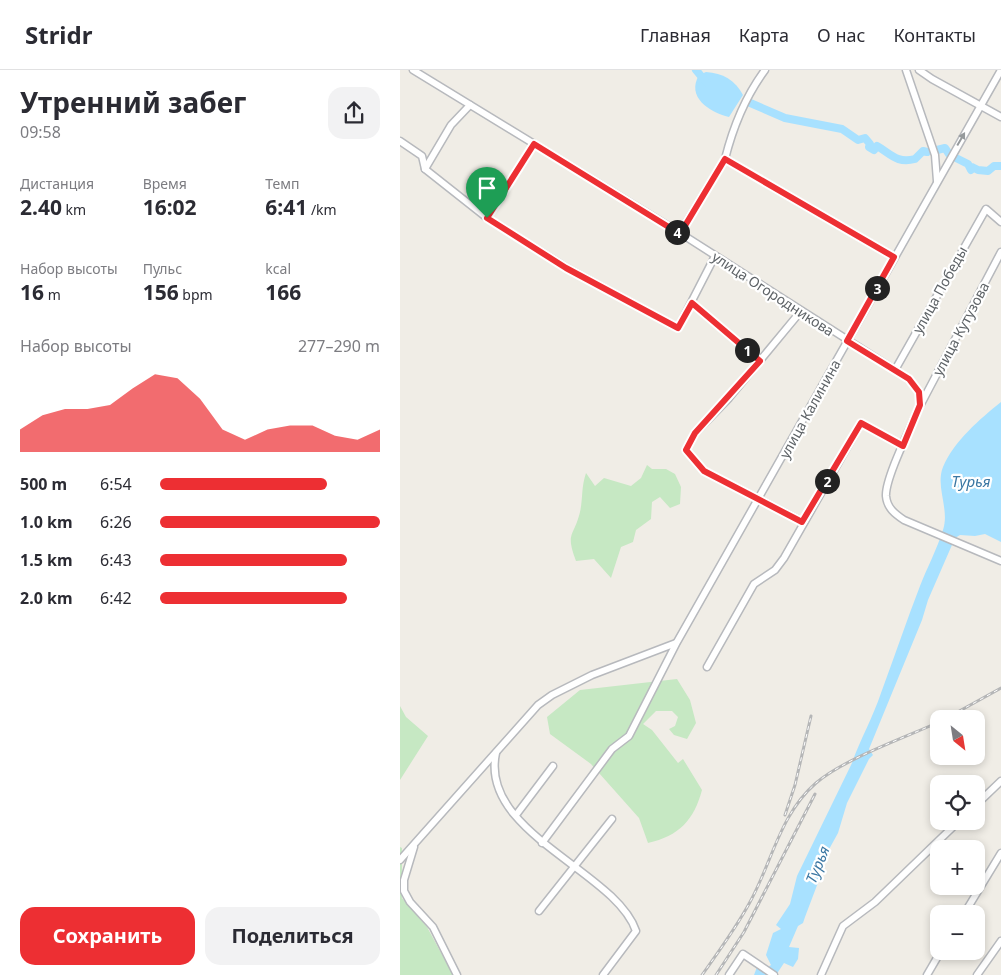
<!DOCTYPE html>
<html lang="ru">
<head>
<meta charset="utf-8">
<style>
  :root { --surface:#fff; --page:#f2f2f3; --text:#2b2b33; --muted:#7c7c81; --line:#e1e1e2; --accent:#ed2f33 }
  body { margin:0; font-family:"Noto Sans",sans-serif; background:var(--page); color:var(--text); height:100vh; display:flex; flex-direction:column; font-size:19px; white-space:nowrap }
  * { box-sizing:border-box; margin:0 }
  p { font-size:16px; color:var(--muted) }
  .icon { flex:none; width:28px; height:28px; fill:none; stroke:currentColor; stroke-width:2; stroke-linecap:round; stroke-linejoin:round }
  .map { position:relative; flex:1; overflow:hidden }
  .details { display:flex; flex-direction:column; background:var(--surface); width:400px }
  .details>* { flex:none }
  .needle { width:32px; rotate:150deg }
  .buttons { position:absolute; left:530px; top:640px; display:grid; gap:10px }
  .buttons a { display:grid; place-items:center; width:55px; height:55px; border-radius:10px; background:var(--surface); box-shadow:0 2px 8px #0003; font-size:25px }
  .pin { position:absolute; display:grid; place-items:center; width:42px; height:42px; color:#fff; margin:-51px -21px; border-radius:50% 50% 50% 0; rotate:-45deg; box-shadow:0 0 5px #0007 }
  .pin .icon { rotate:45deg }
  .km { position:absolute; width:25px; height:25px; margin:-12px; border-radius:50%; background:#222; color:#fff; font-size:14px; line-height:25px; text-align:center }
  .round { display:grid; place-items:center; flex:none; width:52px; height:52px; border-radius:15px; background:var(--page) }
  .overview { display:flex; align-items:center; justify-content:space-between; height:85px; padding:0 20px }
  h1 { font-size:28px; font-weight:700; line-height:38px }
  .figures { display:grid; grid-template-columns:repeat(3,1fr); gap:8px; height:85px; padding:5px 20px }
  .figures div { display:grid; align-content:center }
  .figures b { font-size:21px; font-weight:700 }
  .figures small { font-size:14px; font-weight:400 }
  .figures p { font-size:14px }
  .chart { height:140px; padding:10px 20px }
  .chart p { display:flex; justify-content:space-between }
  .chart svg { width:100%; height:90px; margin-top:5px; fill:var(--accent); opacity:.7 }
  .primary-button { display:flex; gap:10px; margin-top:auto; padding:10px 20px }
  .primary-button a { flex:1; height:58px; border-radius:15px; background:var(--accent); color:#fff; font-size:20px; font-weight:700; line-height:58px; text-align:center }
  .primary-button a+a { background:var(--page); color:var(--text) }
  ul { padding:0 20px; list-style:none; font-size:16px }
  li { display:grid; grid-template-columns:80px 60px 1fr; align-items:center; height:38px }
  li i { height:12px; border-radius:6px; background:var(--accent) }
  header { display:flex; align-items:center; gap:30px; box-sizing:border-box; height:70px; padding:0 25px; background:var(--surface); border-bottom:1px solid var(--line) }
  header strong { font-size:24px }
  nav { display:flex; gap:28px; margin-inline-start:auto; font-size:18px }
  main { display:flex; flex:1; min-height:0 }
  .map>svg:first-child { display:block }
</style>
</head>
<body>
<header>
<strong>Stridr</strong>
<nav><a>Главная</a><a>Карта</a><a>О нас</a><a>Контакты</a></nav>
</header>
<main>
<section class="details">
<div class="overview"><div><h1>Утренний забег</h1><p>09:58</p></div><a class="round"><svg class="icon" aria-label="share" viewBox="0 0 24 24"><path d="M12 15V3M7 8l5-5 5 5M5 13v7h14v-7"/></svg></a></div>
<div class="figures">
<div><p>Дистанция</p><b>2.40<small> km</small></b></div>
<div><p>Время</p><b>16:02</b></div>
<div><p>Темп</p><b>6:41<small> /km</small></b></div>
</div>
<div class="figures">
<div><p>Набор высоты</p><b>16<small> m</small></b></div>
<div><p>Пульс</p><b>156<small> bpm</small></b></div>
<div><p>kcal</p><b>166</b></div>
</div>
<div class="chart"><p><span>Набор высоты</span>277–290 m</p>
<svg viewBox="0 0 160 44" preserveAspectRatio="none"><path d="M0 44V33L10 26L20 23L30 23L40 21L50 13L60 6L70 8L80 18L90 33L100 38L110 33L120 31L130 31L140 36L150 38L160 33V44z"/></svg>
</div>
<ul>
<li><b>500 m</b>6:54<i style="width:76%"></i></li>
<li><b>1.0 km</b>6:26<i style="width:100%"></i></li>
<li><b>1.5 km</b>6:43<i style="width:85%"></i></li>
<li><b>2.0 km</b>6:42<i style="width:85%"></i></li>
</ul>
<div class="primary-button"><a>Сохранить</a><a>Поделиться</a></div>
</section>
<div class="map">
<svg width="601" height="905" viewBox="0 0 601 905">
  <rect width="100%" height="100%" fill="#f0ede6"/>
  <g fill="#c6e8c3">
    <path d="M 247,395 L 252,399 L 266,399 L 275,404 L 281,417 L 280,434 L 270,438 L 260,427 L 252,432 L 251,449 L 236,460 L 233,472 L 221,477 L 211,508 L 194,489 L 176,491 C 165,462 174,467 180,442 C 183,429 181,418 186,403 L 195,416 L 204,408 L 231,416 L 241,408 Z"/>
    <path d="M 277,609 L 290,630 L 296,653 L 287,669 L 274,665 L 269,659 L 275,656 L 278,647 L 272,641 L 256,641 L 243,654 L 252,660 L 278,693 L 283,689 L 302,720 C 294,750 279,766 248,773 L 239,748 L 191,694 L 150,664 L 147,647 L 180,620 Z"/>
    <path d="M 0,636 L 6,647 L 28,666 L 0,710 Z"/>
    <path d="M 0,777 L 2,778 L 2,828 L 27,857 L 53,905 L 0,905 Z"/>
  </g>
  <g fill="#a8e1ff">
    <path d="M 306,2 C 323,3 335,10 343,25 L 329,47 C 309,42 286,27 299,5 Z"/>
    <path d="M 601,332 L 601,472 L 585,464 L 575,466 L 560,465 L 555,468 L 528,530 L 522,550 L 469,679 L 473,685 L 469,689 L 447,733 L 438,763 L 422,792 L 419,810 L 405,847 L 403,853 L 398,856 L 389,877 L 399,878 L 398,889 L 393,897 L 384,893 L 376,905 L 354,905 L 357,897 L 363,901 L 371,895 L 366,885 L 373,863 L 381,859 L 376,855 L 390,834 L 397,806 L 452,693 C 460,670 473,647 481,623 C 494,588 506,552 520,516 C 527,498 537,479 543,460 C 550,439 535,417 543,397 C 554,371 580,349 601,332 Z"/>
  </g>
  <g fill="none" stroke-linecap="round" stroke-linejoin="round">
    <g stroke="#a8e1ff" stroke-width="8">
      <path d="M 296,0 L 306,12"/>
      <path d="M 348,32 L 385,48 L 442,59 L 458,70 L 465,68 L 470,74 L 469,77 L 474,80 L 477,76 C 491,84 497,94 515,89 L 523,81 L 527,82"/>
      <path d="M 537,80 L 545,78 L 549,84"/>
      <path d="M 556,88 L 568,94 L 571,100 L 572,97 L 578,100 L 588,101 L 594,96 L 601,96"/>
    </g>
    <g stroke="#b7b9bd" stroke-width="9">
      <g id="minor">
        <path d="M 13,0 L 280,163 L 509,309 L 519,322 L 520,335 C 512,355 485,408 486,426 C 487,438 495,444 504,450 L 601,491"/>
        <path d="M 506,0 L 535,85 L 537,111"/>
        <path d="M 519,0 L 532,9 L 601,47"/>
        <path d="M 0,71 L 22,86 L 25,99 L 87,148 L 167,198 L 278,258 L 315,186"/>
        <path d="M 325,89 C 333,57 345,27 365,0"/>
        <path d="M 25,99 L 51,55 L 70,35"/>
        <path d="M 87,148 L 134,74"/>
        <path d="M 280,163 L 325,89 L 494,187"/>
        <path d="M 292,233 L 360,291"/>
        <path d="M 401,241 L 329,328 L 295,363 L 286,380 L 304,401 L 403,452"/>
        <path d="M 495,300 L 586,139 L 601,152"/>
        <path d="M 521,334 L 601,182"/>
        <path d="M 307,597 L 354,514 L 375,500 L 384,488 L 461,353 L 503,376"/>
        <path d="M 96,683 C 79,763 216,801 236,861 L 203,905"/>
        <path d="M 576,735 L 601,711"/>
        <path d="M 116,745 L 153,696"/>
        <path d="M 142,773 L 212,679 L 229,666 L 277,572 L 601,0"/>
        <path d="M 14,777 L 4,810 L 4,821 L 10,832 L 33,857 L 57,905"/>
        <path d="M 0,790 L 138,635 L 152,625 L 192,605 L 276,573"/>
        <path d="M 139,841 L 212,749"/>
        <path d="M 564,844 L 601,783"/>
        <path d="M 329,905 L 343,884 L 374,905"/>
        <path d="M 421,905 L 443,856 L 475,832 L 559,751"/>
        <path d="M 527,905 L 541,881"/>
        <path d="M 577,905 L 601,871"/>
      </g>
    </g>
    <use href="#minor" stroke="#fff" stroke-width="6"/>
    <g stroke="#b5b6b7" stroke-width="3">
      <g id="rail">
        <path d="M 545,649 L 601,618"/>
        <path d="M 385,745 L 395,715 L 411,646"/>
        <path d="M 302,905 C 319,881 336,858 350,832 C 372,792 380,744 416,713 C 444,689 504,668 539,652"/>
        <path d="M 316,905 L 344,862 L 415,724"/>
      </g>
    </g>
    <use href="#rail" stroke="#fff" stroke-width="1" stroke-dasharray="4" stroke-linecap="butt"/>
  </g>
  <defs><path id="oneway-solid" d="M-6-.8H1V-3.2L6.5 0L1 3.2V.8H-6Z" transform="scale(1.25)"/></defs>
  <use fill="#969a9c" href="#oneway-solid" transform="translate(561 69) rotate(-60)"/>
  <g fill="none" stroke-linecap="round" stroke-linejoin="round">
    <g stroke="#fff" stroke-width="10">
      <path id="route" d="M 134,74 L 280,164 L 325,89 L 494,187 L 447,271 L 509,309 L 519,322 L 520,335 L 503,376 L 461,353 L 402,452 L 304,401 L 286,380 L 295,363 L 360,291 L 292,233 L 278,258 L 166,198 L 87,148 Z"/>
    </g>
    <use href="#route" stroke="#ed2f33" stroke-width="6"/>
  </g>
  <g text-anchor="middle" stroke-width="4.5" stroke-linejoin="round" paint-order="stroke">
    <g font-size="14" fill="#5e6367" stroke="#fff">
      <text transform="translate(540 220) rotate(-61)" y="5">улица Победы</text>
      <text transform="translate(373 224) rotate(33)" y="5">улица Огородникова</text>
      <text transform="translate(561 259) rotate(-62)" y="5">улица Кутузова</text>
      <text transform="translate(410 339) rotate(-61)" y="5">улица Калинина</text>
    </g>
    <g font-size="15" font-style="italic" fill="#3b77a3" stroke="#fff">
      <text x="571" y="417">Турья</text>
      <text transform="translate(418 795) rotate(-68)" y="5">Турья</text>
    </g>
  </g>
</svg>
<div class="buttons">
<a><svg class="needle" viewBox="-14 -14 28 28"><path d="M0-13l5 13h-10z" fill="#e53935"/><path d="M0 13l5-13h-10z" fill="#7c7c81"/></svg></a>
<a><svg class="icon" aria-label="locate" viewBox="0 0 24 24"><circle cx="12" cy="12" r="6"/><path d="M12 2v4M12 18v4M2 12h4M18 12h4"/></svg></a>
<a>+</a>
<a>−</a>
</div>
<div class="pin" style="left:87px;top:148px;background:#1e9e55"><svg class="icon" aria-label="arrive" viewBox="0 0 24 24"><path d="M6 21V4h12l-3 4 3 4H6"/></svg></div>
<b class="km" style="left:347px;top:280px">1</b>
<b class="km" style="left:427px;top:411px">2</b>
<b class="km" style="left:477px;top:218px">3</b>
<b class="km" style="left:277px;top:162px">4</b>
</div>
</main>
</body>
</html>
